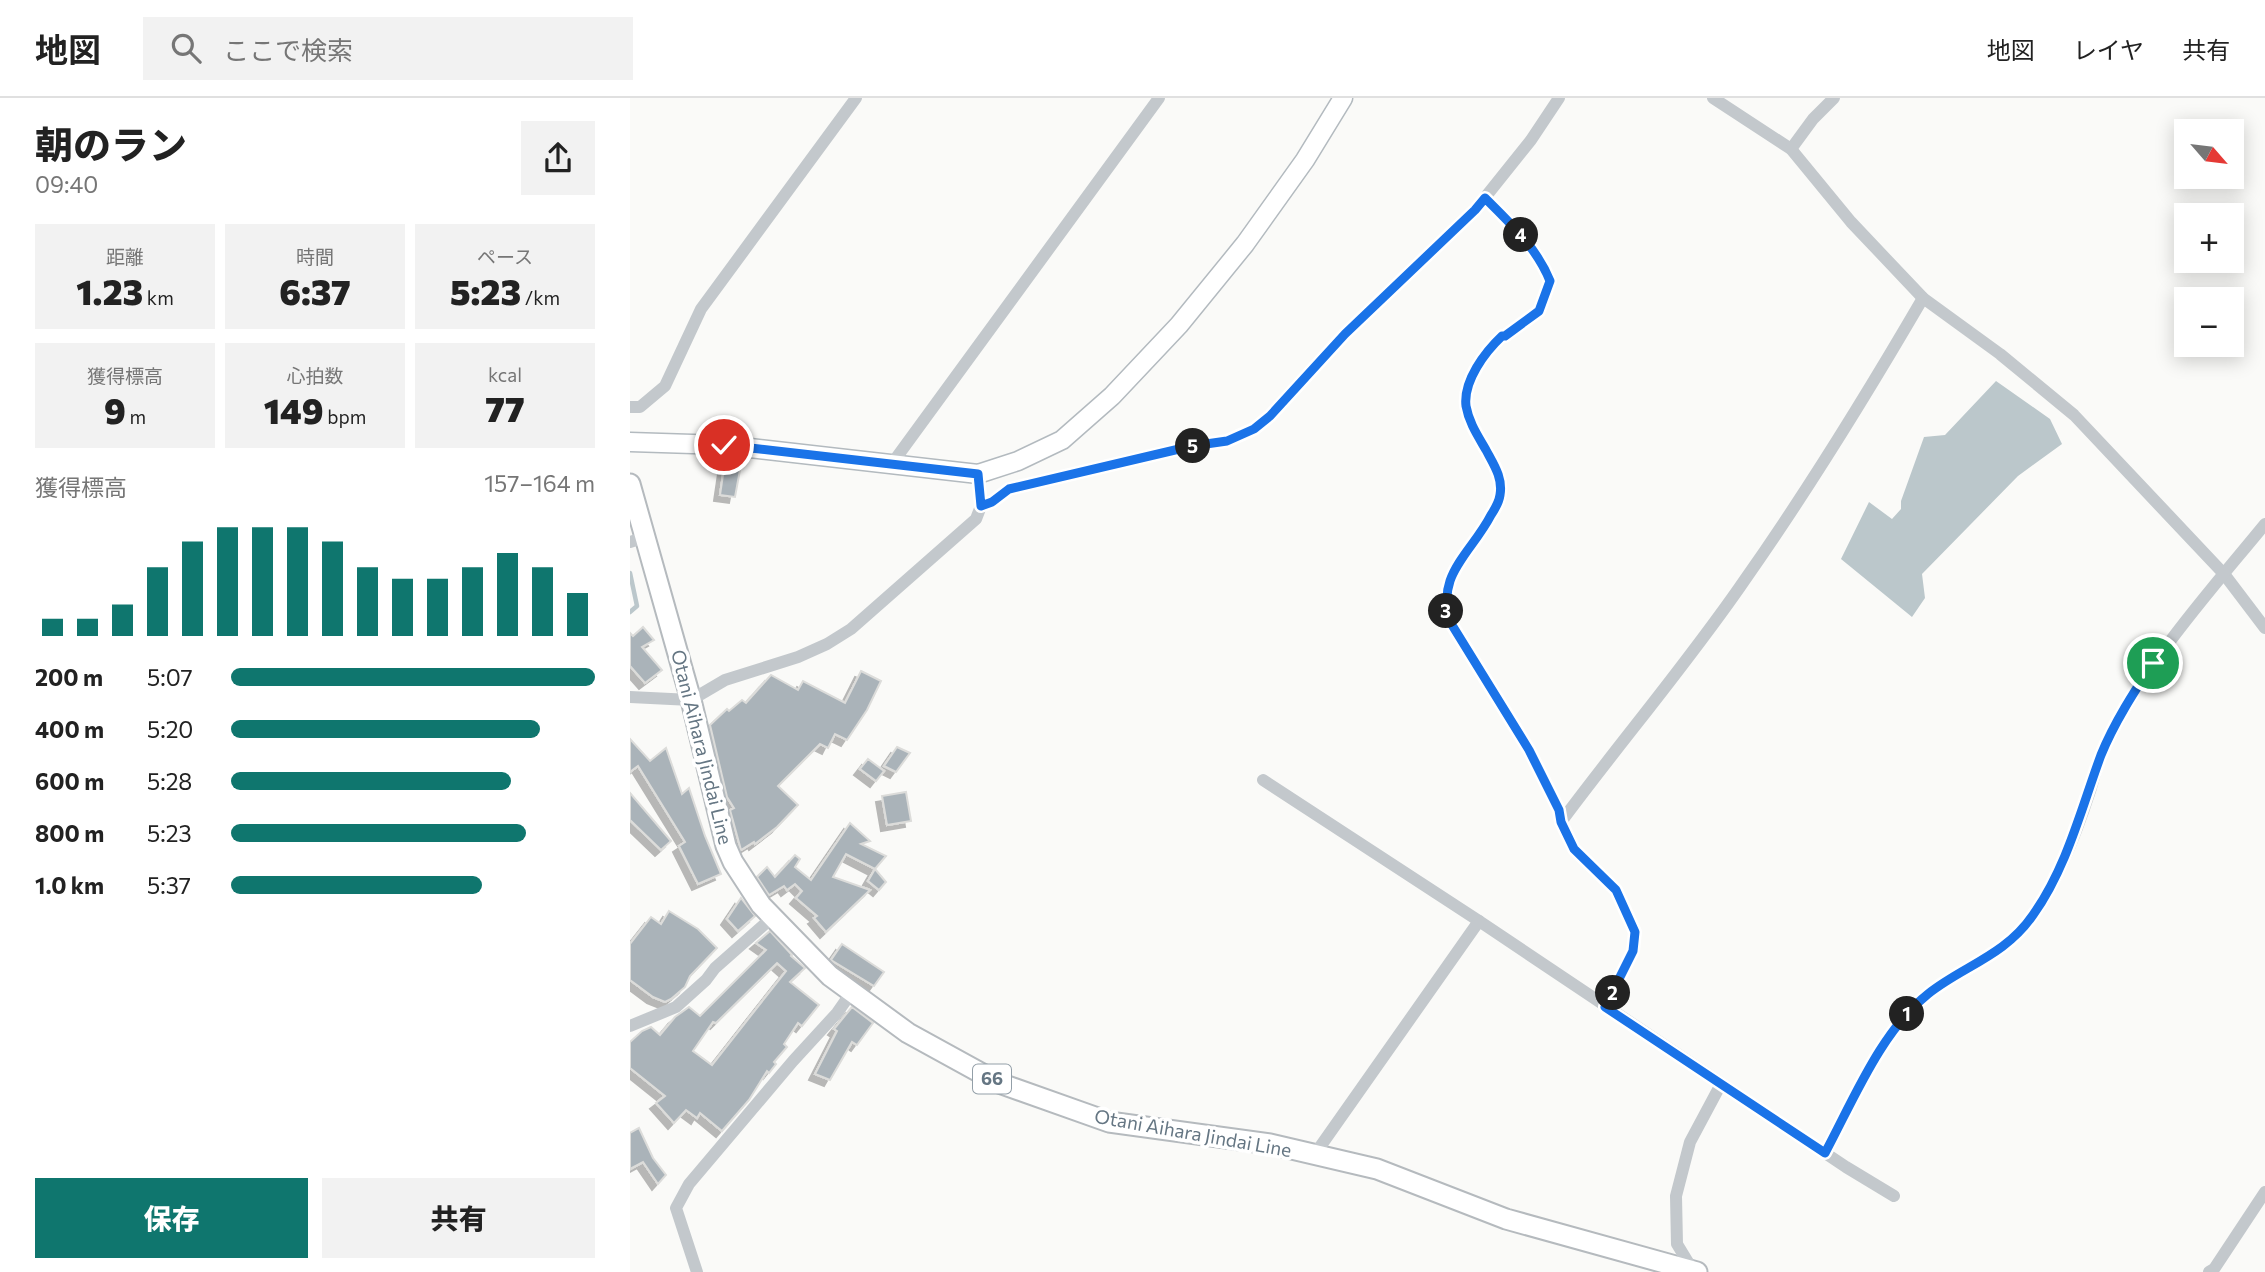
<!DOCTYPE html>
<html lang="ja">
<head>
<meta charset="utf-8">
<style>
  :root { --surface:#fff; --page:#f2f2f2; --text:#222; --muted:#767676; --line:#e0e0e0; --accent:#0f766e }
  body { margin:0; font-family:Commissioner,"Noto Sans JP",sans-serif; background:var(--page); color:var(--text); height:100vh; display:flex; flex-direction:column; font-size:26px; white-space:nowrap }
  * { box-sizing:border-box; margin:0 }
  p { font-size:23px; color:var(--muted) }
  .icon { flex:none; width:38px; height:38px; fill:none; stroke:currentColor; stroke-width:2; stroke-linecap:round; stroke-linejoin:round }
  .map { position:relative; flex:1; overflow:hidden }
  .panel { display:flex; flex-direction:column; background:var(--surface); width:630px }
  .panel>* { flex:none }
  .needle { width:46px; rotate:118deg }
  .controls { position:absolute; left:1544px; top:21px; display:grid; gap:14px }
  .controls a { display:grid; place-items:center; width:70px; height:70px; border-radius:0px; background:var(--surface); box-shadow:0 4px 18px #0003; font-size:35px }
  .pin { position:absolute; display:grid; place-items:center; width:60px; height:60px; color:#fff; margin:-30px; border:4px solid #fff; border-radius:50%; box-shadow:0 2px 7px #0007 }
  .km { position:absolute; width:35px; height:35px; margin:-18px; border-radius:50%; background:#222; color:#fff; font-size:19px; line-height:35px; text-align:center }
  .round { display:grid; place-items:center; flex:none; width:74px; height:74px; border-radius:0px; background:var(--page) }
  .overview { display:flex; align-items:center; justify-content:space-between; height:119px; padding:0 35px }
  h1 { font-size:38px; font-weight:800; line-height:52px }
  .metrics { display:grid; grid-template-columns:repeat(3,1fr); gap:10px; height:119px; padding:7px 35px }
  .metrics div { display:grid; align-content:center; border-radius:0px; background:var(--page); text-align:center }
  .metrics b { font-size:35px; font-weight:800 }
  .metrics small { font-size:19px; font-weight:400 }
  .metrics p { font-size:19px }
  .chart { height:196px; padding:14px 35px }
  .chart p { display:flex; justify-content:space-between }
  .chart svg { width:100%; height:126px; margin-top:7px; stroke:var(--accent); stroke-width:6 }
  .action { display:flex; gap:14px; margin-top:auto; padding:14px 35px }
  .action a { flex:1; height:80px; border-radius:0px; background:var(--accent); color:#fff; font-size:28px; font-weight:800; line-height:80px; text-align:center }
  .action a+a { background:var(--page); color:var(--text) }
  ul { padding:0 35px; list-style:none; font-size:23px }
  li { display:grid; grid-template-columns:112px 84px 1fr; align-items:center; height:52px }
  li i { height:18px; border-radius:9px; background:var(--accent) }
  header { display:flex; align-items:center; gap:42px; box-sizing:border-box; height:98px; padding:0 35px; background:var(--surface); border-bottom:2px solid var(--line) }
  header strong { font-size:33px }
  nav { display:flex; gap:38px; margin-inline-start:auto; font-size:24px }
  .search { width:490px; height:63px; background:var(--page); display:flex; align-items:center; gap:18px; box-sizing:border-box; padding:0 24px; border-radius:0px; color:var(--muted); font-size:26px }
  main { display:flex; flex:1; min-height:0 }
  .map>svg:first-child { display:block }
</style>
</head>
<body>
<header>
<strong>地図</strong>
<div class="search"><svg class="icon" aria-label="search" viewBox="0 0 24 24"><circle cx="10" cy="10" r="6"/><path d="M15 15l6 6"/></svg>ここで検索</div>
<nav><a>地図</a><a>レイヤ</a><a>共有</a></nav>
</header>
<main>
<section class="panel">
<div class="overview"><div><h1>朝のラン</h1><p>09:40</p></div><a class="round"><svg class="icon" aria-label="share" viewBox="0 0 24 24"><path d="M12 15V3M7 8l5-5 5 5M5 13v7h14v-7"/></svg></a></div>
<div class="metrics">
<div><p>距離</p><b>1.23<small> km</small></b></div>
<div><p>時間</p><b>6:37</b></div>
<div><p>ペース</p><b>5:23<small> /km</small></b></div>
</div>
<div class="metrics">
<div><p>獲得標高</p><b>9<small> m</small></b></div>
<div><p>心拍数</p><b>149<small> bpm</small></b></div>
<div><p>kcal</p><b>77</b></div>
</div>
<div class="chart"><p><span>獲得標高</span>157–164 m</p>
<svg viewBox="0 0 160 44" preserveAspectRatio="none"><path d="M5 44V38M15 44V38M25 44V33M35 44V20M45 44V11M55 44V6M65 44V6M75 44V6M85 44V11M95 44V20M105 44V24M115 44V24M125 44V20M135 44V15M145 44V20M155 44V29"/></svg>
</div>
<ul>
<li><b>200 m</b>5:07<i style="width:100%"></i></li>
<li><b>400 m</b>5:20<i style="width:85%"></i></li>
<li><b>600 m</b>5:28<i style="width:77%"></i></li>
<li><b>800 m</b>5:23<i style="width:81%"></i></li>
<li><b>1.0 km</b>5:37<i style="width:69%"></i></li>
</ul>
<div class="action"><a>保存</a><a>共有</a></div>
</section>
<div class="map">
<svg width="1635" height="1174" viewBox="0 0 1635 1174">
  <defs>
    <filter id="shadow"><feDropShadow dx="-6" dy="6" stdDeviation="0" flood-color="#0004"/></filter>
  </defs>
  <rect width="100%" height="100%" fill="#fafaf8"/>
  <path fill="#bbc7cb" d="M 1366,283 L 1420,321 L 1432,346 L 1388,378 L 1292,476 L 1295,500 L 1282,519 L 1211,461 L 1239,404 L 1262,421 L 1271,411 L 1271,403 L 1294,339 L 1315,337 Z"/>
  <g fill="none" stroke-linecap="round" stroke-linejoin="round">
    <path stroke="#bbc7cb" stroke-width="4.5" d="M 0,475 L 7,508 L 0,514"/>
  </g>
  <g fill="#aab3b9" stroke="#dcdcda" stroke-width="2" fill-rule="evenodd" filter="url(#shadow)">
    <path d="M 94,370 L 110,372 L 105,399 L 90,397 Z"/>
    <path d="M 13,529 L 24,542 L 12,549 L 32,572 L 15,585 L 0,568 L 0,535 L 3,538 Z"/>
    <path d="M 231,573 L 251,583 L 237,612 L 217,642 L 205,636 L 198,650 L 190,646 L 148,688 L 168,707 L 147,729 L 125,746 L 124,744 L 111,752 L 100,712 L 104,710 L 97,699 L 80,627 L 97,611 L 99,613 L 112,602 L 116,605 L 141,577 L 168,592 L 173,583 L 215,605 Z"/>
    <path d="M 0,641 L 20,663 L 36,650 L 52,696 L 59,690 L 75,738 L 91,776 L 68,786 L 49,748 L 55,744 L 8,668 L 0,674 Z"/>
    <path d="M 267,649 L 280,655 L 266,674 L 254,668 Z"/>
    <path d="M 238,661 L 254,673 L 246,683 L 230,671 Z"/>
    <path d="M 276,694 L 281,723 L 257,727 L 252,698 Z"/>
    <path d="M 0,695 L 41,743 L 31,752 L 0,722 Z"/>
    <path d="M 220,725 L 240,743 L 231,746 L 256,758 L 245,771 L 216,756 L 203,779 L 240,792 L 196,834 L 184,820 L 187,818 L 166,800 L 172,793 L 165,786 L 157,792 L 154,788 L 139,797 L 127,779 L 137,769 L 145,779 L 165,757 L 170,761 L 165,769 L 181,782 Z"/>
    <path d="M 245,771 L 256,784 L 249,792 L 238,783 Z"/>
    <path d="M 111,800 L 125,818 L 108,833 L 97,821 Z"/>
    <path d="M 39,813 L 68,831 L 87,850 L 60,878 L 55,889 L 41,901 L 35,904 L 23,899 L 0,882 L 0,846 L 21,819 L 31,826 Z"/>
    <path d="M 140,833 L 162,857 L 161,858 L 175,870 L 160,884 L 189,907 L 172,928 L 168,925 L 154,946 L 157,949 L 144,964 L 146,966 L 139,975 L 137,973 L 119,1002 L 92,1033 L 70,1015 L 67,1020 L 56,1012 L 44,1025 L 26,1005 L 35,998 L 0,970 L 0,944 L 12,933 L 21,929 L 30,937 L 45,919 L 59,909 L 70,918 L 136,852 L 126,845 ZM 147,865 L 156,873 L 82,967 L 63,953 L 83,924 L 86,925 Z"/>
    <path d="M 212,846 L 254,874 L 244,888 L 201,862 Z"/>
    <path d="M 222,909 L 243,925 L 227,947 L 222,944 L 200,982 L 185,976 L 207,933 L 204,931 Z"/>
    <path d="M 9,1030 L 23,1060 L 36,1077 L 28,1086 L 13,1064 L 0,1071 L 0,1035 Z"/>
  </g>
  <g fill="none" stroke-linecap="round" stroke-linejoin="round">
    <g stroke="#b3babf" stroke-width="21">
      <path id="secondary" d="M 0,344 L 94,347 L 348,376 L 388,363 L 432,342 L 482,298 L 549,227 L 615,146 L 675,62 L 713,0"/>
    </g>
    <g stroke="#b5babe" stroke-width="23">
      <path id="primary" d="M 0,386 L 61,602 L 96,748 L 103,764 L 131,807 L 200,878 L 278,935 L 369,985 L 479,1024 L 640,1046 L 747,1071 L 876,1121 L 1067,1174"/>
    </g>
    <g stroke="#c3c8cc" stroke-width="12">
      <path d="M 1083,0 L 1161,51 L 1221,124 L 1293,200 L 1370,256 L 1444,317 L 1594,476 L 1635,530"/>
      <path d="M 1161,51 L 1183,21 L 1204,0"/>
      <path d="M 855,100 C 880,124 907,150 920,183 L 909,213 L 875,238 L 872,238 C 855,254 833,283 836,308 C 838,324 848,338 856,352 C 864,367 873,380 870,397 C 869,404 865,411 861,417 C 841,456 803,478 822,527 L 899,652 L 929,712 L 931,724 L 944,751 L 986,792 L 1005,834 L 1003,853 L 976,909"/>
      <path d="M 0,309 L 10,309 L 35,288 L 71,211 L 226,0"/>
      <path d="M 261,367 L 529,0"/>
      <path d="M 351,408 L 362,404 L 379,391 L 562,348 L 597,343 L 624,331 L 640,318 L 715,236 L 845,112 L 901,42 L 929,0"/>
      <path d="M 0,444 L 15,439"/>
      <path d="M 0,599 L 61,602 L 95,582 L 168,559 L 197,546 L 221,531 L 346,421 L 351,408 L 348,376"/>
      <path d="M 633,682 L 849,823 L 1216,1069 L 1264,1098"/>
      <path d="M 931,724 C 991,643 1057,566 1114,483 C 1178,392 1237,296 1293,200"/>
      <path d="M 0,928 L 46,909 L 76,882 L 85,870 L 144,818"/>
      <path d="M 1195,1055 C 1223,1003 1251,934 1298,896 C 1333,867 1374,859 1403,818 C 1427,784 1447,733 1460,693 C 1464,680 1467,666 1473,653 C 1512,568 1576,498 1635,426"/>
      <path d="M 685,1056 L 849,823"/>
      <path d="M 67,1174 L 46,1110 L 59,1086 L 163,963 L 207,915 L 221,895"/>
      <path d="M 1064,1174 L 1047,1146 L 1046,1098 L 1060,1044 L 1091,986"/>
      <path d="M 1579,1174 L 1584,1171 L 1635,1094"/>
    </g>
    <use href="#secondary" stroke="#fff" stroke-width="18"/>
    <use href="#primary" stroke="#fff" stroke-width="19"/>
  </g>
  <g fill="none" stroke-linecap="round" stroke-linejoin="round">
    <g stroke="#fff" stroke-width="14">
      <path id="route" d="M 94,347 L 348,376 L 351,408 L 362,404 L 379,391 L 562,348 L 597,343 L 624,331 L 640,318 L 715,236 L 845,112 L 855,100 C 880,125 907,150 920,183 L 909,213 L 875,238 L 872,238 C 855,254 833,283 836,308 C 839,325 848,338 856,352 C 864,367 873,380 870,397 C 869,404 865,411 861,417 C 841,456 803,478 822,527 L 899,652 L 929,712 L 931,724 L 944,751 L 986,792 L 1005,834 L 1003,853 L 975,909 L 1195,1055 C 1223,1003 1251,933 1298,896 C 1333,868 1375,858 1403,817 C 1437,769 1451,711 1471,657 C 1484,625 1504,594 1523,565"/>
    </g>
    <use href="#route" stroke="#1a73e8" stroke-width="9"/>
  </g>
  <g text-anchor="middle" stroke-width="7" stroke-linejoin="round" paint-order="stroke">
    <rect fill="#fff" stroke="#939fa8" stroke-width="2" x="343" y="966.5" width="38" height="29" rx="5"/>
    <g font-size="18" font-weight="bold" fill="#657683">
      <text x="362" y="987">66</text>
    </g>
    <g font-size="19" fill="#657683" stroke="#fff">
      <text transform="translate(72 649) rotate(76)" y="7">Otani Aihara Jindai Line</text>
      <text transform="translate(563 1035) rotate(10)" y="7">Otani Aihara Jindai Line</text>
    </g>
  </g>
</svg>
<div class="controls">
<a><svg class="needle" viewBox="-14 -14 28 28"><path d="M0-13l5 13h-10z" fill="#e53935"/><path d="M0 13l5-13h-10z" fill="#767676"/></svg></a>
<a>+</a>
<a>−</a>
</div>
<div class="pin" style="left:1523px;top:565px;background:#1e9e55"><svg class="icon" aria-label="arrive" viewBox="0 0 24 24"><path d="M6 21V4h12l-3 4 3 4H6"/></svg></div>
<div class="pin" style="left:94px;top:347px;background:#d93025"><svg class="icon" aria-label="check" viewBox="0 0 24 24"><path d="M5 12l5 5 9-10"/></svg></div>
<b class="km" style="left:1277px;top:916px">1</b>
<b class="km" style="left:983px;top:895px">2</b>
<b class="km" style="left:816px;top:513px">3</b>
<b class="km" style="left:891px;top:137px">4</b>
<b class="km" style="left:563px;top:348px">5</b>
</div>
</main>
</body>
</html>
